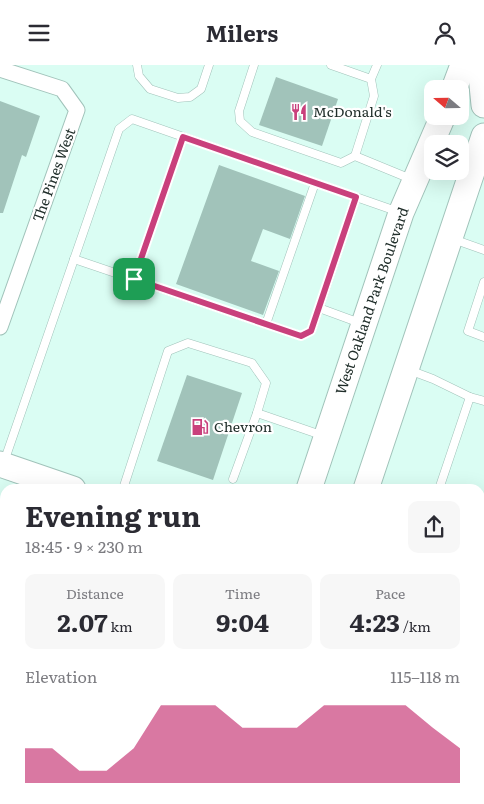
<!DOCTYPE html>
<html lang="en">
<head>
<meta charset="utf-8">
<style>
  :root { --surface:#fff; --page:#f7f7f7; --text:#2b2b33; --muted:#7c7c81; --accent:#c9407c }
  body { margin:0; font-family:Literata,serif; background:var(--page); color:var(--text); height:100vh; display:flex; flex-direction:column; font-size:19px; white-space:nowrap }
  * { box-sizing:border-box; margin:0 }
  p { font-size:16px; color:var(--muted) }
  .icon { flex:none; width:28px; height:28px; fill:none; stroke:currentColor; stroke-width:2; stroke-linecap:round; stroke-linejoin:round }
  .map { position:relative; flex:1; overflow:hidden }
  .drawer { position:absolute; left:0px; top:419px; width:485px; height:321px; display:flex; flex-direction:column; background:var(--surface); border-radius:15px 15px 0 0; box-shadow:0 5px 20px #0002 }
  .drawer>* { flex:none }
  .needle { width:32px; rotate:290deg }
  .controls { position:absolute; left:424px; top:15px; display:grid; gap:10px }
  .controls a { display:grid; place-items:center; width:45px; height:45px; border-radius:10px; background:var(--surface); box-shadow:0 5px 20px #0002; font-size:25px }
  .pin { position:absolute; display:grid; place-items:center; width:42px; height:42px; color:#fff; margin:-21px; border-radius:10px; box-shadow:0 2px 8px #0006 }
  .round { display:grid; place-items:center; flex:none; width:52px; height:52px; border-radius:10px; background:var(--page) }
  .headline { display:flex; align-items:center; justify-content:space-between; height:85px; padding:0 25px }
  h1 { font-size:28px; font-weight:700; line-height:38px }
  .stats { display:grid; grid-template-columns:repeat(3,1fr); gap:8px; height:85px; padding:5px 25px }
  .stats div { display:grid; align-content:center; border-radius:10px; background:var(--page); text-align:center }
  .stats b { font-size:25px; font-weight:700 }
  .stats small { font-size:14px; font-weight:400 }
  .stats p { font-size:14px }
  .chart { height:140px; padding:10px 25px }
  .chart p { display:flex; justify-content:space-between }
  .chart svg { width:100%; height:90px; margin-top:5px; fill:var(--accent); opacity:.7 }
  header { display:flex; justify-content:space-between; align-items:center; height:65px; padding:0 25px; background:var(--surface); font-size:22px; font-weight:700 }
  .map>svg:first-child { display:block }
</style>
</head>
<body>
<header><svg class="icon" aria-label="menu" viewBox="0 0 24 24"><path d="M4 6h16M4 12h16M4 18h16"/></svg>Milers<svg class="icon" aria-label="person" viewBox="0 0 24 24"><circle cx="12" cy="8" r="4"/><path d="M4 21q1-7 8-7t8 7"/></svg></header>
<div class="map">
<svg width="484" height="739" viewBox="0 0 484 739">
  <rect width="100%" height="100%" fill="#dafdf3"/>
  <g fill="#a1c3ba">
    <path d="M 276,12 L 338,34 L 322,81 L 259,60 Z"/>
    <path d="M 0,36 L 40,51 L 26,92 L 22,90 L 3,148 L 0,148 Z"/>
    <path d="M 219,100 L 305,131 L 290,174 L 263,164 L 251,196 L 279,206 L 263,250 L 176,219 Z"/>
    <path d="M 187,310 L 242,328 L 213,415 L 157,396 Z"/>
  </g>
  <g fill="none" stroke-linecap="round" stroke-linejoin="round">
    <g stroke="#a1c3ba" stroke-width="9">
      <g id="lane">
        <path d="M 137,0 L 139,11 L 150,24 L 178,33 L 190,32 L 201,24 L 209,0"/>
        <path d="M 254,0 L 239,46 L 240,56 L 252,67 L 341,98 L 355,91 L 411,114"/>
        <path d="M 331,0 L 371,14 L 374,31 L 355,91"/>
        <path d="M 371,14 L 377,0"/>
        <path d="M 356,132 L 319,243 L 360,258"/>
        <path d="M 453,174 L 484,185"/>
        <path d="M 74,194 L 301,271 L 311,266 L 319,243"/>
        <path d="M 134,214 L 183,72"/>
        <path d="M 484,217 L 468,266 L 484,272"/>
        <path d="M 266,259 L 315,118"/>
        <path d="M 409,305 L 433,314 L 470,332"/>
        <path d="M 4,397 L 119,64 L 132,54 L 399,147"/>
        <path d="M 233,414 L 257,348"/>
        <path d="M 123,424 L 168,286 L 188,278 L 252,298 L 266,318 L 257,348 L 324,371"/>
        <path d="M 439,424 L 470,332 L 484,336"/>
        <path d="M 480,480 L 484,469"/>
        <path d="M 480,486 L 484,488"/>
        <path d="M 0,567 L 5,569"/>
        <path d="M 0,620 L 5,622"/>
        <path d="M 0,674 L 5,675"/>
        <path d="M 0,728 L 5,729"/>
        <path d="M 22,735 L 33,739"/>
        <path d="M 331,739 L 331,735"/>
        <path d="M 408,739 L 409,735"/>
      </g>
    </g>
    <g stroke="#a1c3ba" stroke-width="17">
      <path id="street" d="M 0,4 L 62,24 L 77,45 L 0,262"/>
    </g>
    <g stroke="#a1c3ba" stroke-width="27">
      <g id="primary">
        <path d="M 480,0 L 484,40"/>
        <path d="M 454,24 L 463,0"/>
        <path d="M 0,399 L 73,424"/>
        <path d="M 309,424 L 401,148 L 443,51"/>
        <path d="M 366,424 L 484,71"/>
        <path d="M 0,455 L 5,457"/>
        <path d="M 480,571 L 484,572"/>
        <path d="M 480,627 L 484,628"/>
        <path d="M 205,739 L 206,735"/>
        <path d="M 262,739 L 263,735"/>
      </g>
    </g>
    <use href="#lane" stroke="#fff" stroke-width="8"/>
    <use href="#street" stroke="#fff" stroke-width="15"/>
    <use href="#primary" stroke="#fff" stroke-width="25"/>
  </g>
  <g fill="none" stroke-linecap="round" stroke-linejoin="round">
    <g stroke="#fff" stroke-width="10">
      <path id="route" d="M 183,72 L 356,132 L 311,266 L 301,271 L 134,214 Z"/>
    </g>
    <use href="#route" stroke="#c9407c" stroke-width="6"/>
  </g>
  <defs>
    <g id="restaurant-bare" transform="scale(1.35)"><path d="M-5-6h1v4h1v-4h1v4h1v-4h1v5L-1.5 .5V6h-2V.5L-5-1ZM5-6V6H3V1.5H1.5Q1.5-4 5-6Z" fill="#c9407c" stroke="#fff" stroke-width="2.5" paint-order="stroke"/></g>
    <g id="fuel-bare" transform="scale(1.35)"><path d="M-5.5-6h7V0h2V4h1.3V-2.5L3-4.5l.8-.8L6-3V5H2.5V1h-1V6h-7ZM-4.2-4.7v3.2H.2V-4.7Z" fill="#c9407c" stroke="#fff" stroke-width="2.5" paint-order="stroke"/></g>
  </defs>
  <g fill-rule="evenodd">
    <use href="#restaurant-bare" x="299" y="47"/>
    <use href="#fuel-bare" x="200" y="362"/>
  </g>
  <g text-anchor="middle" stroke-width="4.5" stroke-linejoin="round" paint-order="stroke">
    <g font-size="14" fill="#202e2a" stroke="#fff" text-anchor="start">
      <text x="313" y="52">McDonald's</text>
      <text x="214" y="367">Chevron</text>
    </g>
    <g font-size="14" fill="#202e2a" stroke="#fff">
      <text transform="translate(54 110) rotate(-70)" y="5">The Pines West</text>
      <text transform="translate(372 236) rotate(-71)" y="5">West Oakland Park Boulevard</text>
    </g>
  </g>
</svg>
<div class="controls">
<a><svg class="needle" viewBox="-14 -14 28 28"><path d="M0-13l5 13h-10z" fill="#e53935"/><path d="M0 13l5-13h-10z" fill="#7c7c81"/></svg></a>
<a><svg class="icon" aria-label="layers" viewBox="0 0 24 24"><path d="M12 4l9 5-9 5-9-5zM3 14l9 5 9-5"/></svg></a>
</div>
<div class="pin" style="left:134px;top:214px;background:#1e9e55"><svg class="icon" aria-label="arrive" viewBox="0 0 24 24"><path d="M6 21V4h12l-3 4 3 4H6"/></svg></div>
<section class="drawer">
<div class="headline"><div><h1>Evening run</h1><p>18:45 · 9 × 230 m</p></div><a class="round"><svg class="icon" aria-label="share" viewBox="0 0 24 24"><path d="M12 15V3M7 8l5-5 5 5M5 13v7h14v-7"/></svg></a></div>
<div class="stats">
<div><p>Distance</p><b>2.07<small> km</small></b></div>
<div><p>Time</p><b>9:04</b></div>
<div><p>Pace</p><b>4:23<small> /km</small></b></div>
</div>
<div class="chart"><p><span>Elevation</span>115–118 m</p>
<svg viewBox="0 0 160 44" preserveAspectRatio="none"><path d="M0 44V27L10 27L20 38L30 38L40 27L50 6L60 6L70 6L80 17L90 17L100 17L110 6L120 6L130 6L140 6L150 17L160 27V44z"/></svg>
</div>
</section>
</div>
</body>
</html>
